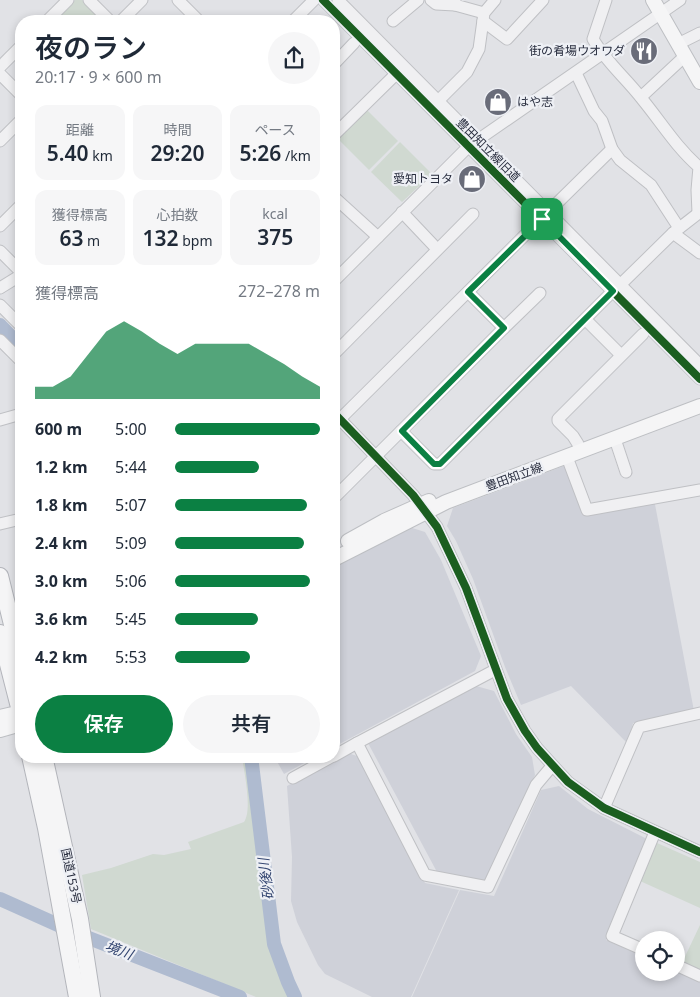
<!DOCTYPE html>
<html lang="ja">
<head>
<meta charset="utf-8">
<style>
  :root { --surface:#fff; --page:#f6f6f7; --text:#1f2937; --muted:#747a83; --accent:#0b8043 }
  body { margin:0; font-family:"Noto Sans","Noto Sans JP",sans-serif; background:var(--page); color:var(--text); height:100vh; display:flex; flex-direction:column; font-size:19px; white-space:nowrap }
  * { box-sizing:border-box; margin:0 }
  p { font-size:16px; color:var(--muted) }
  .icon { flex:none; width:28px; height:28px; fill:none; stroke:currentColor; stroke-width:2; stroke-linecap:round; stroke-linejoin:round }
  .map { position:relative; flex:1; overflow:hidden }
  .drawer { position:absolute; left:15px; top:15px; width:325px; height:748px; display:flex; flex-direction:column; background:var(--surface); border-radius:20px; box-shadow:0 2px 8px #0003 }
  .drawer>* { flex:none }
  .buttons { position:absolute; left:635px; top:931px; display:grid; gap:10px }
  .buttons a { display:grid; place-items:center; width:50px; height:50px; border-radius:50%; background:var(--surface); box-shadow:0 2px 8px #0003; font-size:25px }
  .pin { position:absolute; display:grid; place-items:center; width:42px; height:42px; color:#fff; margin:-21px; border-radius:10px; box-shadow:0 2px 8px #0006 }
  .round { display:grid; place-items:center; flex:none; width:52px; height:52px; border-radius:26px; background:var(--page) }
  .head { display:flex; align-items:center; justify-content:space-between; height:85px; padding:0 20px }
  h1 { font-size:28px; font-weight:600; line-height:38px }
  .stats { display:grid; grid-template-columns:repeat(3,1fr); gap:8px; height:85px; padding:5px 20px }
  .stats div { display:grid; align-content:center; border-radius:12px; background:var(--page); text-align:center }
  .stats b { font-size:21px; font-weight:600 }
  .stats small { font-size:14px; font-weight:400 }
  .stats p { font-size:14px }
  .chart { height:140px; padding:10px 20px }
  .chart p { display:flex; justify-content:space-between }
  .chart svg { width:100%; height:90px; margin-top:5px; fill:var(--accent); opacity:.7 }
  .button { display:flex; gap:10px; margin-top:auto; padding:10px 20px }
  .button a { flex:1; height:58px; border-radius:30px; background:var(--accent); color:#fff; font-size:20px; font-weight:600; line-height:58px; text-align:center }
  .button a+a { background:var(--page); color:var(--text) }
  ul { padding:0 20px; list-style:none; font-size:16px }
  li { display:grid; grid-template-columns:80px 60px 1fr; align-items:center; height:38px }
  li i { height:12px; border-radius:6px; background:var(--accent) }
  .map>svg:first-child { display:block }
</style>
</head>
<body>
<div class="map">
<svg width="700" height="997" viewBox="0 0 700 997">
  <rect width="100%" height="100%" fill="#e1e2e6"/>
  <g fill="#cfd1d9">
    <path d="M 569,464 L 586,512 L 654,499 L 694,711 L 633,723 L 628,744 L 571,686 L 521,705 L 505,667 L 473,579 L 456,541 L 447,526 L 453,508 Z"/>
    <path d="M 409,527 L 425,532 L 441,560 L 481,656 L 475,671 L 334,747 L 334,568 Z"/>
    <path d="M 476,686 L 494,691 L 516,734 L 532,757 L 535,775 L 491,874 L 487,879 L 479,881 L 437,872 L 368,743 Z"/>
    <path d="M 348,753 L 357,756 L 425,883 L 459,890 L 411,997 L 372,997 L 325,974 L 318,965 L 297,922 L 291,901 L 292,857 L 287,786 Z"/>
    <path d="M 274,756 L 317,756 L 284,774 Z"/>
    <path d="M 559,786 L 588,809 L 647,839 L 630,886 L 606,940 L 644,956 L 644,972 L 676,972 L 676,971 L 700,981 L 700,997 L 412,997 L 460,890 L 494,896 L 541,790 Z"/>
  </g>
  <g fill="#d0d9d1">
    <path d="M 75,0 L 82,0 L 104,21 L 54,21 Z"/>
    <path d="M 367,110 L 398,141 L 369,170 L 338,139 Z"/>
    <path d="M 400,142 L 432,174 L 402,202 L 371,172 Z"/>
    <path d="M 247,762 L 273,959 L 289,997 L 256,997 L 91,929 L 82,875 L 111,868 L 153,854 L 164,855 L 191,849 L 188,842 L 244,822 C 252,811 245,777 243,763 Z"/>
    <path d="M 657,843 L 700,862 L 700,908 L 640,881 Z"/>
    <path d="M 700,925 L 700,973 L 681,965 Z"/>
  </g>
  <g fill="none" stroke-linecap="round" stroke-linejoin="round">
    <path stroke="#afbbd0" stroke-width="2.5" d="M 225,756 L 229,760 L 236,760"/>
    <g stroke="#afbbd0" stroke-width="14">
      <path d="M 0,325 L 21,347"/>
      <path d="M 251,756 L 274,944 L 288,982 L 295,997"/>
      <path d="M 0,899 L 76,933 L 240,997"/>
    </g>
    <g stroke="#bfc0c4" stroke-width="13">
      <g id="minor">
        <path d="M 89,0 L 110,21"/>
        <path d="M 178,0 L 199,21"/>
        <path d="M 323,0 L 700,379"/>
        <path d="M 338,0 L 700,365"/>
        <path d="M 431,0 L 436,4 L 455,5"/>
        <path d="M 455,0 L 455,5 L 484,13"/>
        <path d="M 606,0 L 593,39 C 606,62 626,78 642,99 C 661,122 676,147 699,167 L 697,190 L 698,213"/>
        <path d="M 47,21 L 68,0"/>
        <path d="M 121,21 L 142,0"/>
        <path d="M 293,21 L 314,0"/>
        <path d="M 393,21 L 418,0"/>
        <path d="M 483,21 L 507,39 L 543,0"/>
        <path d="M 678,44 L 700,33"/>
        <path d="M 334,64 L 354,43"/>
        <path d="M 0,67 L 21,46"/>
        <path d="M 576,73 L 594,111 L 602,121 L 612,149"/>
        <path d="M 0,74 L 21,95"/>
        <path d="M 641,97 L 685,56"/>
        <path d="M 438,101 L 467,72 L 479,49 L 484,13 L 495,0"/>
        <path d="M 334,135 L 396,74"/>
        <path d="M 0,141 L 21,120"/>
        <path d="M 334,197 L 378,237"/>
        <path d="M 402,212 L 437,249"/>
        <path d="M 548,212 L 612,149 L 620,160 L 651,185 L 679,228"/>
        <path d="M 0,226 L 21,205"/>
        <path d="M 673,233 L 700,253"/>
        <path d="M 0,251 L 21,272"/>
        <path d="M 334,281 L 469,146 L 680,0"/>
        <path d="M 620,285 L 673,233 L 700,212"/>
        <path d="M 0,288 L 21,275"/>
        <path d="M 0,305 L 21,326"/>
        <path d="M 586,320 L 621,355"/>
        <path d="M 504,328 L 540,293"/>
        <path d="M 0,340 L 21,361"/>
        <path d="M 334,354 L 473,214"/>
        <path d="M 334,413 L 413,495 L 437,527 L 466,588 L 507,699 L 525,731 L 537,748 L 568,782 L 604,808 L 700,852"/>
        <path d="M 0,420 L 21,414"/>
        <path d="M 334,425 L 541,219"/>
        <path d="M 401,431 L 504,328 L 468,292"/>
        <path d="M 615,439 L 626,472"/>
        <path d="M 578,444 L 573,436 L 558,421 L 558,419 L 643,334"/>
        <path d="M 567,457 L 587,510 L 700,490"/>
        <path d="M 334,498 L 401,431 L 434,464 L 440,464 L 613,291"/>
        <path d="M 0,524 L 21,519"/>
        <path d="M 495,670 L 357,743 L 425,875 L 488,887 L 536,785 L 552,766"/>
        <path d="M 334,756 L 357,743"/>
        <path d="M 293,778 L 333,756"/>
        <path d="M 604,808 L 639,727 L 700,713"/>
        <path d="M 644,950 L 612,936 L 655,832"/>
        <path d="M 676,965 L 700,976"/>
      </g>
    </g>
    <g stroke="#bdbfc3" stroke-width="16">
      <g id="major">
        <path d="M 653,0 L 700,82"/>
        <path d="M 348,541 L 384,521 L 429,501"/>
        <path d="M 334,559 L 446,502 L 700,406"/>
        <path d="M 0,717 L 21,712"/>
        <path d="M 0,730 L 21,724"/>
      </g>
    </g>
    <g stroke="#b3b5bb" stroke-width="18">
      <g id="highway">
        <path d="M 0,576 L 21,661"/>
        <path d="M 0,633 L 21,715"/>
        <path d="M 30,756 L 46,828 L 77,997"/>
        <path d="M 44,756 L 80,919 L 92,997"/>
      </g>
    </g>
    <use href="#minor" stroke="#f0f0f2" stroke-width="11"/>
    <use href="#major" stroke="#f5f5f6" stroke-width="14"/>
    <use href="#highway" stroke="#f5f5f6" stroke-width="16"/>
    <g stroke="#eef0f5" stroke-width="11">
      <g id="cycleway">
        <path d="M 323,0 L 700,379"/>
        <path d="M 334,413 L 413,495 L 437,527 L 466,588 L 507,699 L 525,731 L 537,748 L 568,782 L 604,808 L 700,852"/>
      </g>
    </g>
    <use href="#cycleway" stroke="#1b5e20" stroke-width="8"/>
  </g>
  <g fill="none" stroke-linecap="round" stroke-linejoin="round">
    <g stroke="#fff" stroke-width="10">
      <path id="route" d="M 542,219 L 613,291 L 440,464 L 434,464 L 402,431 L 504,328 L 468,292 Z"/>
    </g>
    <use href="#route" stroke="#0b8043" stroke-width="6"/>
  </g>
  <defs>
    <g id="restaurant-disc" transform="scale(1.4375)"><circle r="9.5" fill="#696c79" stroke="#eef0f5"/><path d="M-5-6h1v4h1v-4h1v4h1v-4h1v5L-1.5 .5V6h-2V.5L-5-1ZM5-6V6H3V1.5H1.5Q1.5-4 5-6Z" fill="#fff"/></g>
    <g id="shop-disc" transform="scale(1.4375)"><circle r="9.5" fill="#696c79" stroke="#eef0f5"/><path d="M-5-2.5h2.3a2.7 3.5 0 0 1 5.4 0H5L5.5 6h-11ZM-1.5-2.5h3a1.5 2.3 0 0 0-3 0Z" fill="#fff"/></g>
  </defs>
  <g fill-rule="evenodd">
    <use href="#restaurant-disc" x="644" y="51"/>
    <use href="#shop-disc" x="498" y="102"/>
    <use href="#shop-disc" x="472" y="179"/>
  </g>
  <g text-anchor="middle" stroke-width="4.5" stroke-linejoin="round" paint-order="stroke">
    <g font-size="12" fill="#282d3e" stroke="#eef0f5" text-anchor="end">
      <text x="625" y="55">街の肴場ウオワダ</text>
      <text x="517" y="106" text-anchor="start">はや志</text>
      <text x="453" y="183">愛知トヨタ</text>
    </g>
    <g font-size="12" fill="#282d3e" stroke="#eef0f5">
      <text transform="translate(488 150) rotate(45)" y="4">豊田知立線旧道</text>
      <text transform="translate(514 477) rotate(-20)" y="4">豊田知立線</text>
      <text transform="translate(71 876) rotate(78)" y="4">国道153号</text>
    </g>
    <g font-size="14" font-style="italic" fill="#344671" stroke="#eef0f5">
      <text transform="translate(266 879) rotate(-97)" y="5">砂後川</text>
      <text transform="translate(119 950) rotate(21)" y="5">境川</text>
    </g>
  </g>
</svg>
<div class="buttons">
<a><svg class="icon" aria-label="locate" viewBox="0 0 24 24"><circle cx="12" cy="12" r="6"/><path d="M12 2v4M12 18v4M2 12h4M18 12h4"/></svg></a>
</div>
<div class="pin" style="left:542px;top:219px;background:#1e9e55"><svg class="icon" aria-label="arrive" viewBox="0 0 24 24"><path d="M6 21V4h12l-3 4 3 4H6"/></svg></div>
<section class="drawer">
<div class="head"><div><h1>夜のラン</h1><p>20:17 · 9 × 600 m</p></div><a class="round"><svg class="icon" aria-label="share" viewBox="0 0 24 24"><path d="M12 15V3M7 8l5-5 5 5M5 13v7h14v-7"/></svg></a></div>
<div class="stats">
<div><p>距離</p><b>5.40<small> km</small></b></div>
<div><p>時間</p><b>29:20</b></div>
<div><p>ペース</p><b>5:26<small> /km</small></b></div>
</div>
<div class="stats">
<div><p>獲得標高</p><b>63<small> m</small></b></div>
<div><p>心拍数</p><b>132<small> bpm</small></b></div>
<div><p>kcal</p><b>375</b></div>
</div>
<div class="chart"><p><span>獲得標高</span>272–278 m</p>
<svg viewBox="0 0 160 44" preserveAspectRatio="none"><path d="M0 44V38L10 38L20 33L30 22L40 11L50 6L60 11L70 17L80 22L90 17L100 17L110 17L120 17L130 22L140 27L150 33L160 38V44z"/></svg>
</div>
<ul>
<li><b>600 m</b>5:00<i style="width:100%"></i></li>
<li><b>1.2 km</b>5:44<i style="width:58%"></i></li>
<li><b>1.8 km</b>5:07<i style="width:91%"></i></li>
<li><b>2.4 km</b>5:09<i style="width:89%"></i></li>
<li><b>3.0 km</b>5:06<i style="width:93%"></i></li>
<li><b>3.6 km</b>5:45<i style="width:57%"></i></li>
<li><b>4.2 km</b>5:53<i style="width:52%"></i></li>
</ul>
<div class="button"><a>保存</a><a>共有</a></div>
</section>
</div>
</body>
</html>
